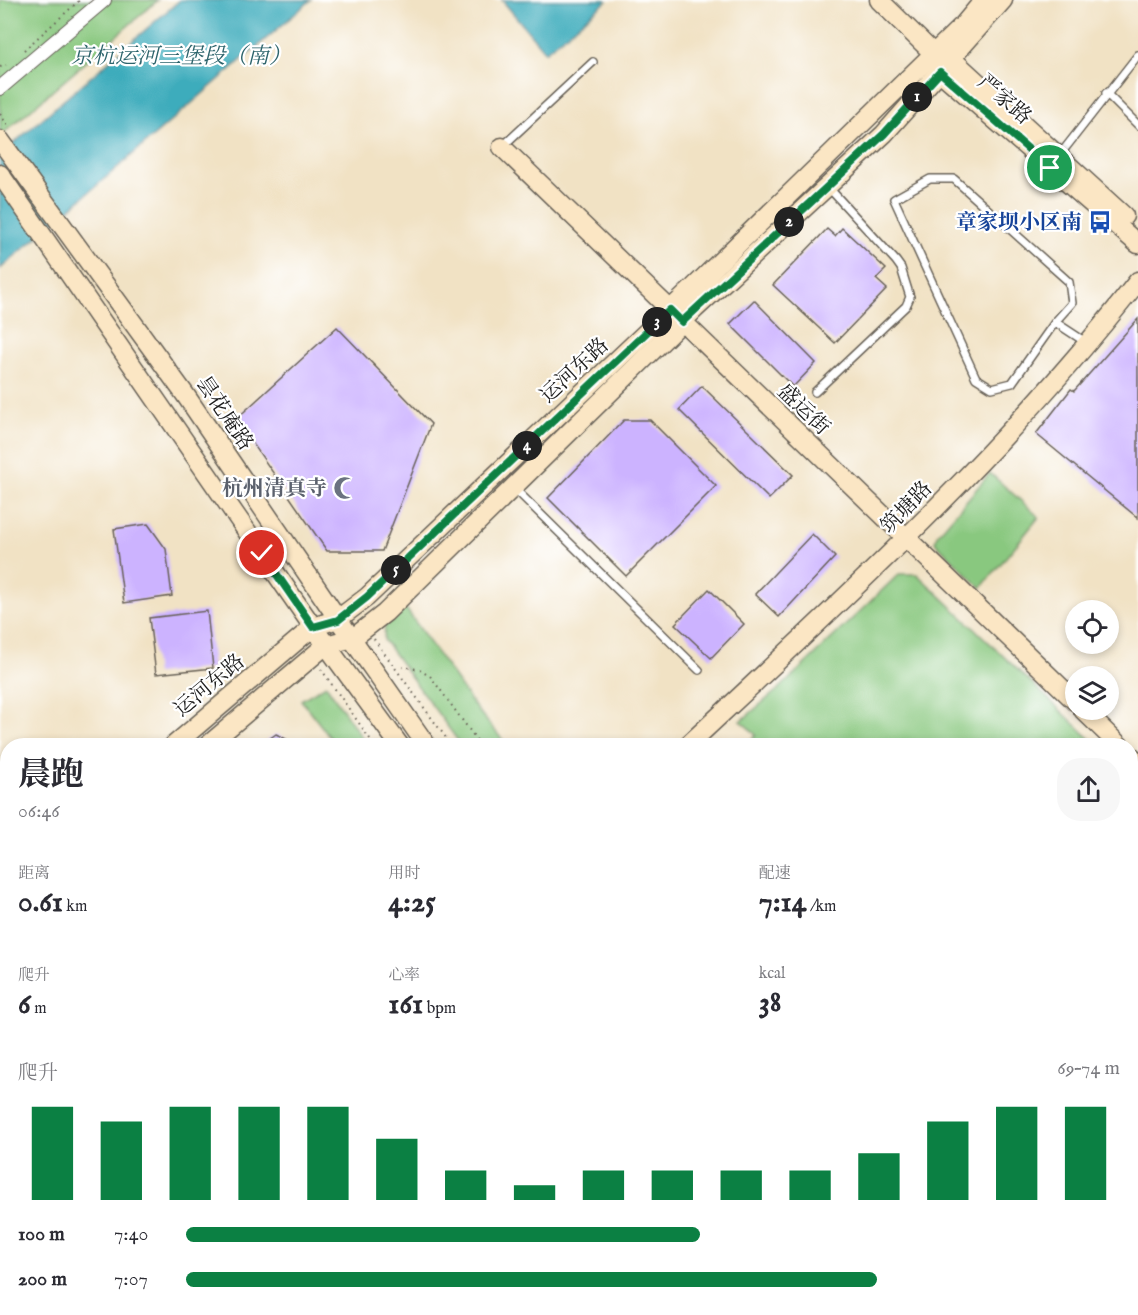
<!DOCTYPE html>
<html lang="zh">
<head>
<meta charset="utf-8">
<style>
  :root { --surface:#fff; --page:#f7f7f7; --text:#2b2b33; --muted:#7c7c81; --accent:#0b8043 }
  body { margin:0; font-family:"IM FELL English","Noto Serif SC",serif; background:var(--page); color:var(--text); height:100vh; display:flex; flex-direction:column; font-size:22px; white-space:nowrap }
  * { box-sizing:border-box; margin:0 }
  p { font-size:20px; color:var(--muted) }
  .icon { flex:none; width:33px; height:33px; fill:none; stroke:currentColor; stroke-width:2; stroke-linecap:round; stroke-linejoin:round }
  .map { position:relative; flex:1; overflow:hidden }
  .panel { position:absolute; left:0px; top:738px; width:1138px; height:578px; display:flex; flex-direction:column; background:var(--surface); border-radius:24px 24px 0 0; box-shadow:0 3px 9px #0003 }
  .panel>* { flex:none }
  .tools { position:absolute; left:1065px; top:600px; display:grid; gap:12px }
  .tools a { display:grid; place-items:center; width:54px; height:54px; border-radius:50%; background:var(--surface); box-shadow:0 3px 9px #0003; font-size:30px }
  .pin { position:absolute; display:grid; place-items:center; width:51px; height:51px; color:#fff; margin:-26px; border:3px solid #fff; border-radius:50%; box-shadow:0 2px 6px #0007 }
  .km { position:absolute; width:30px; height:30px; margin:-15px; border-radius:50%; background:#222; color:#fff; font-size:16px; line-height:30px; text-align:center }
  .round { display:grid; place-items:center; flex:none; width:63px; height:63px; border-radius:24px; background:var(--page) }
  .headline { display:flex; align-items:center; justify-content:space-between; height:102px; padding:0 18px }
  h1 { font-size:33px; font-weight:700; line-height:45px }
  .figures { display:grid; grid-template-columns:repeat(3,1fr); gap:9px; height:102px; padding:6px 18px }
  .figures div { display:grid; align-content:center }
  .figures b { font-size:30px; font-weight:700 }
  .figures small { font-size:16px; font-weight:400 }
  .figures p { font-size:16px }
  .chart { height:168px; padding:12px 18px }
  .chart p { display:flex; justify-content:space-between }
  .chart svg { width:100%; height:108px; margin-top:6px; stroke:var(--accent); stroke-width:6 }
  ul { padding:0 18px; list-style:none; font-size:20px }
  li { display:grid; grid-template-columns:96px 72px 1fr; align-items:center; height:45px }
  li i { height:15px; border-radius:8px; background:var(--accent) }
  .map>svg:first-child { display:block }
</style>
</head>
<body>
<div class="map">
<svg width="1138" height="1315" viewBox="0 0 1138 1315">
  <rect width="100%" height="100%" fill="#fff"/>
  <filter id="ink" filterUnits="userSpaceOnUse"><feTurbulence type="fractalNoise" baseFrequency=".0167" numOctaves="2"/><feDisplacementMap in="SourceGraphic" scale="12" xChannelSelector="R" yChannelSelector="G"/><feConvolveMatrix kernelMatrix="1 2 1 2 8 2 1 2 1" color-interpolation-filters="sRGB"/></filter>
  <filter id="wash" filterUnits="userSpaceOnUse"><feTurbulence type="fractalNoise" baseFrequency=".008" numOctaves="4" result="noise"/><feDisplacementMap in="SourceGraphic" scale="24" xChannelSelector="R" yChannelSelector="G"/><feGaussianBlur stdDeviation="1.35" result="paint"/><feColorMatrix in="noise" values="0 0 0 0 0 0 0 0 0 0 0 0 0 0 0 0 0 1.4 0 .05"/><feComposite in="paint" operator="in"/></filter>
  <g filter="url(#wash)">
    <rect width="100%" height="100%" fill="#f1e2c4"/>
    <g fill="#89c87f" stroke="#52724e" stroke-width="1.5">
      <path d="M 0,0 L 158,0 L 0,136 Z"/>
      <path d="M 990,473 L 1039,517 L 981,588 L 935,542 L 937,535 Z"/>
      <path d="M 899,574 L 917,574 L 1097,745 L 746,745 L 756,735 L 741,721 L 782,686 Z"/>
      <path d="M 404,606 L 475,707 L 507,745 L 461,745 L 384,640 L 385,622 Z"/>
      <path d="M 326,685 L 367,745 L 336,745 L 301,700 Z"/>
      <path d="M 943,1308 L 986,1308 L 1000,1315 L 939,1315 Z"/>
    </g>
    <g fill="#3eacbc" stroke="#2d646c" stroke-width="1.5">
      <path d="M 180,0 L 311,0 L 0,269 L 0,155 Z"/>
      <path d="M 502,0 L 606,0 L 607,1 L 545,52 Z"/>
    </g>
    <g id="blocks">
      <g fill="#ccb3ff">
        <path d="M 842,228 L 886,269 L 876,279 L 887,289 L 835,343 L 773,285 L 827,229 L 835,236 Z"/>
        <path d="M 754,300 L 816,363 L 793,387 L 730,324 Z"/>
        <path d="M 1138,319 L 1138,518 L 1036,434 L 1071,389 L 1074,391 Z"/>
        <path d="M 337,327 L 431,424 L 382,551 L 327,551 L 236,419 Z"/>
        <path d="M 702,386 L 793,475 L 769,499 L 679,410 Z"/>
        <path d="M 624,420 L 650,420 L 716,486 L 626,576 L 548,498 Z"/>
        <path d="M 148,524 L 166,549 L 172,596 L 124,603 L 114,529 Z"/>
        <path d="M 812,534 L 835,557 L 779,617 L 755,594 Z"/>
        <path d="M 709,589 L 744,624 L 711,658 L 675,624 Z"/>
        <path d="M 207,611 L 213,668 L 156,674 L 149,618 Z"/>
        <path d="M 276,734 L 300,746 L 259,746 Z"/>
      </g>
    </g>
  </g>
  <g filter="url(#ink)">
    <use href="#blocks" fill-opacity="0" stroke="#676157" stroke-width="1.5"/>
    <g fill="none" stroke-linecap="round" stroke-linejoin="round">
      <path stroke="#c6baa2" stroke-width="18" stroke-dasharray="18 9" stroke-linecap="butt" d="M 1128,1308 L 1138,1313"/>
      <g stroke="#676157" stroke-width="10">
        <g id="lane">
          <path d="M 1106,93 L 1138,125"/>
          <path d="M 504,145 L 593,62"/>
          <path d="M 1059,156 L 1138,55"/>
          <path d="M 1055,322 L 1012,383 L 992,388 L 976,378 L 894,199 L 930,179 L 954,179 L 1069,282 L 1072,303 L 1055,322 L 1087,343"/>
          <path d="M 815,392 L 906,306 L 910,297 L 901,268 L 896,261 L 829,188"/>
          <path d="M 515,489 L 699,670"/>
          <path d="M 0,974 L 8,970"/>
          <path d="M 0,1144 L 8,1147"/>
          <path d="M 0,1290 L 8,1291"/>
          <path d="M 146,1308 L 153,1315"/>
          <path d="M 258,1308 L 264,1315"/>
          <path d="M 614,1308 L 620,1315"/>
          <path d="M 213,1315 L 223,1308"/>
          <path d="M 669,1315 L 677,1308"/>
          <path d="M 840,1315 L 846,1308"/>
        </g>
      </g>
      <g stroke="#676157" stroke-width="16">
        <g id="street">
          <path d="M 0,88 L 104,0"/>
          <path d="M 0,833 L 8,843"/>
        </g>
      </g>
      <g stroke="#676157" stroke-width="21">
        <g id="secondary">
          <path d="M 879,0 L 933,53 L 940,72 L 1138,244"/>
          <path d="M 941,56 L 952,59 L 1124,216"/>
          <path d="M 0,140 L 184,393 L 338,619 L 427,746"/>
          <path d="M 502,147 L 1076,702"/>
          <path d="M 0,174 L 313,627 L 400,746"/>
          <path d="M 1083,710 L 1120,746"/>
          <path d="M 173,746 L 313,627 L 338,619 L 367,597 L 694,287 L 964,24 L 984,0"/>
          <path d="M 207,746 L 326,645 L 353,638 L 385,613 L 695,309 L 884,134 L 1003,0"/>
          <path d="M 687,746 C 845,598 1005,452 1138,281"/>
          <path d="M 1131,756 L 1138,763"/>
          <path d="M 1131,837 L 1138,826"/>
          <path d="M 1131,892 L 1138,878"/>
          <path d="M 0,899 L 8,893"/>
          <path d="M 0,918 L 8,912"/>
          <path d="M 392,1308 L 400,1315"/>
          <path d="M 1063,1308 L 1073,1314"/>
          <path d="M 598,1315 L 607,1308"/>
          <path d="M 886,1315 L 890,1308"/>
          <path d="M 916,1315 L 920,1308"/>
        </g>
      </g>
      <g stroke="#676157" stroke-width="2" stroke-dasharray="1.5 4.5" stroke-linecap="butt">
        <path d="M 24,50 L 80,0"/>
        <path d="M 0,67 L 6,65"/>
        <path d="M 0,114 L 10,129"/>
        <path d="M 374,639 L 452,746"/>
        <path d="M 402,667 L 418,669 L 431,677 L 481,746"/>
        <path d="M 321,669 L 375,746"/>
      </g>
      <use href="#lane" stroke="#fff" stroke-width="7"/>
      <use href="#street" stroke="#fff" stroke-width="14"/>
      <use href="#secondary" stroke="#fbe6c4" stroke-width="18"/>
      <g stroke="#1c1c1c" stroke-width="4">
        <path d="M 1131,1218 L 1138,1203"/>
        <path d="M 1131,1235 L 1138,1221"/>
        <path d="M 1131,1256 L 1138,1242"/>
        <path d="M 1131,1272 L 1138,1259"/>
        <path d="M 1081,1315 L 1085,1308"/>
        <path d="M 1108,1315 L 1112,1308"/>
      </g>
    </g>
  </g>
  <g fill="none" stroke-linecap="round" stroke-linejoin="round" filter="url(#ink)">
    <g stroke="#fff" stroke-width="12">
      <path id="route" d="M 262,553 L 313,627 L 338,620 L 367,597 L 670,310 L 682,322 L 884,134 L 940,72 L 1050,168"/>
    </g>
    <use href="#route" stroke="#0b8043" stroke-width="8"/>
  </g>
  <defs>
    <g id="bus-bare" transform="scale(1.8)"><path d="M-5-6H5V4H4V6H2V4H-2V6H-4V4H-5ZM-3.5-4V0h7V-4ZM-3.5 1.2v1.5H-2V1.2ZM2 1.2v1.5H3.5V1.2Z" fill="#1a4fb4" stroke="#fff" stroke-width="2.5" paint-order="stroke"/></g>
    <g id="mosque-bare" transform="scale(1.8)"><path d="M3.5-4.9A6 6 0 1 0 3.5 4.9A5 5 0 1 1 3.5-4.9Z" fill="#6b7280" stroke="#fff" stroke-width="2.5" paint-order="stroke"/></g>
  </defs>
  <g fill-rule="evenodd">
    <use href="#bus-bare" x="1100" y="222"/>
    <use href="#mosque-bare" x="345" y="488"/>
  </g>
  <g text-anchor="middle" stroke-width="4.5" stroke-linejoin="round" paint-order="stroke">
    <g font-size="21" fill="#1c1c1c" stroke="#fff">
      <text transform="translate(1005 99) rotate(41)" y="7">严家路</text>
      <text transform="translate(574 370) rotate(-43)" y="7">运河东路</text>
      <text transform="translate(804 409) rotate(44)" y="7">盛运街</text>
      <text transform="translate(225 413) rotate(56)" y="7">昙花庵路</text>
      <text transform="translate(906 507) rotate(-46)" y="7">筑塘路</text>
      <text transform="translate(209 685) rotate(-40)" y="7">运河东路</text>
    </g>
    <g font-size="21" font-weight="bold" fill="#164399" stroke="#fff" text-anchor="end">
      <text x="1082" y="229">章家坝小区南</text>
    </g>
    <g font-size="21" font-weight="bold" fill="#5b616d" stroke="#fff" text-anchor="end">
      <text x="327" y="495">杭州清真寺</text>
    </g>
    <g font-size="22" font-style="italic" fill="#2d646c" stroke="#fff">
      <text x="181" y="63">京杭运河三堡段（南）</text>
    </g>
  </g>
</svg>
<div class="tools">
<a><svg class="icon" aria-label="locate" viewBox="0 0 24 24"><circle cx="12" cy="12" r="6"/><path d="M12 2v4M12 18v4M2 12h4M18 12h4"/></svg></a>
<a><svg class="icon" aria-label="layers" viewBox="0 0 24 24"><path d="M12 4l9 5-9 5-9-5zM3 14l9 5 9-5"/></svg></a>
</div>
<div class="pin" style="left:1050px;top:168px;background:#1e9e55"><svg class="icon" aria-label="arrive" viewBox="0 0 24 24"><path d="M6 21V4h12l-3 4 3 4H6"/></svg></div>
<div class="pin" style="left:262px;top:553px;background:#d93025"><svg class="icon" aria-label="check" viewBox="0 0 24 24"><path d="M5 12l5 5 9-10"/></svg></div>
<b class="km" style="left:917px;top:97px">1</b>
<b class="km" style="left:789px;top:222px">2</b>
<b class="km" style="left:657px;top:322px">3</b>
<b class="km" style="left:527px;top:446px">4</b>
<b class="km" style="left:396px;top:570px">5</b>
<section class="panel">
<div class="headline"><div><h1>晨跑</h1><p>06:46</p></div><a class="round"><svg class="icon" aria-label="share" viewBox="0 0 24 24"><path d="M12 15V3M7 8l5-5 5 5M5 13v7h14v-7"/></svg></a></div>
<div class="figures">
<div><p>距离</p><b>0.61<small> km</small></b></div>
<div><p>用时</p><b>4:25</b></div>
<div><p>配速</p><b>7:14<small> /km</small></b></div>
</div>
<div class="figures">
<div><p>爬升</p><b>6<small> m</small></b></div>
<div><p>心率</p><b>161<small> bpm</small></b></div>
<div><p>kcal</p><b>38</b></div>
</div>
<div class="chart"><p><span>爬升</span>69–74 m</p>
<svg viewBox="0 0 160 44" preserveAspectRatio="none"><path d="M5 44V6M15 44V12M25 44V6M35 44V6M45 44V6M55 44V19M65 44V32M75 44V38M85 44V32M95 44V32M105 44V32M115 44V32M125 44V25M135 44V12M145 44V6M155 44V6"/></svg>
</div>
<ul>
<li><b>100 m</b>7:40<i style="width:55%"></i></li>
<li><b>200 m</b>7:07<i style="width:74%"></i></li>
</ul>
</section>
</div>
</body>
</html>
